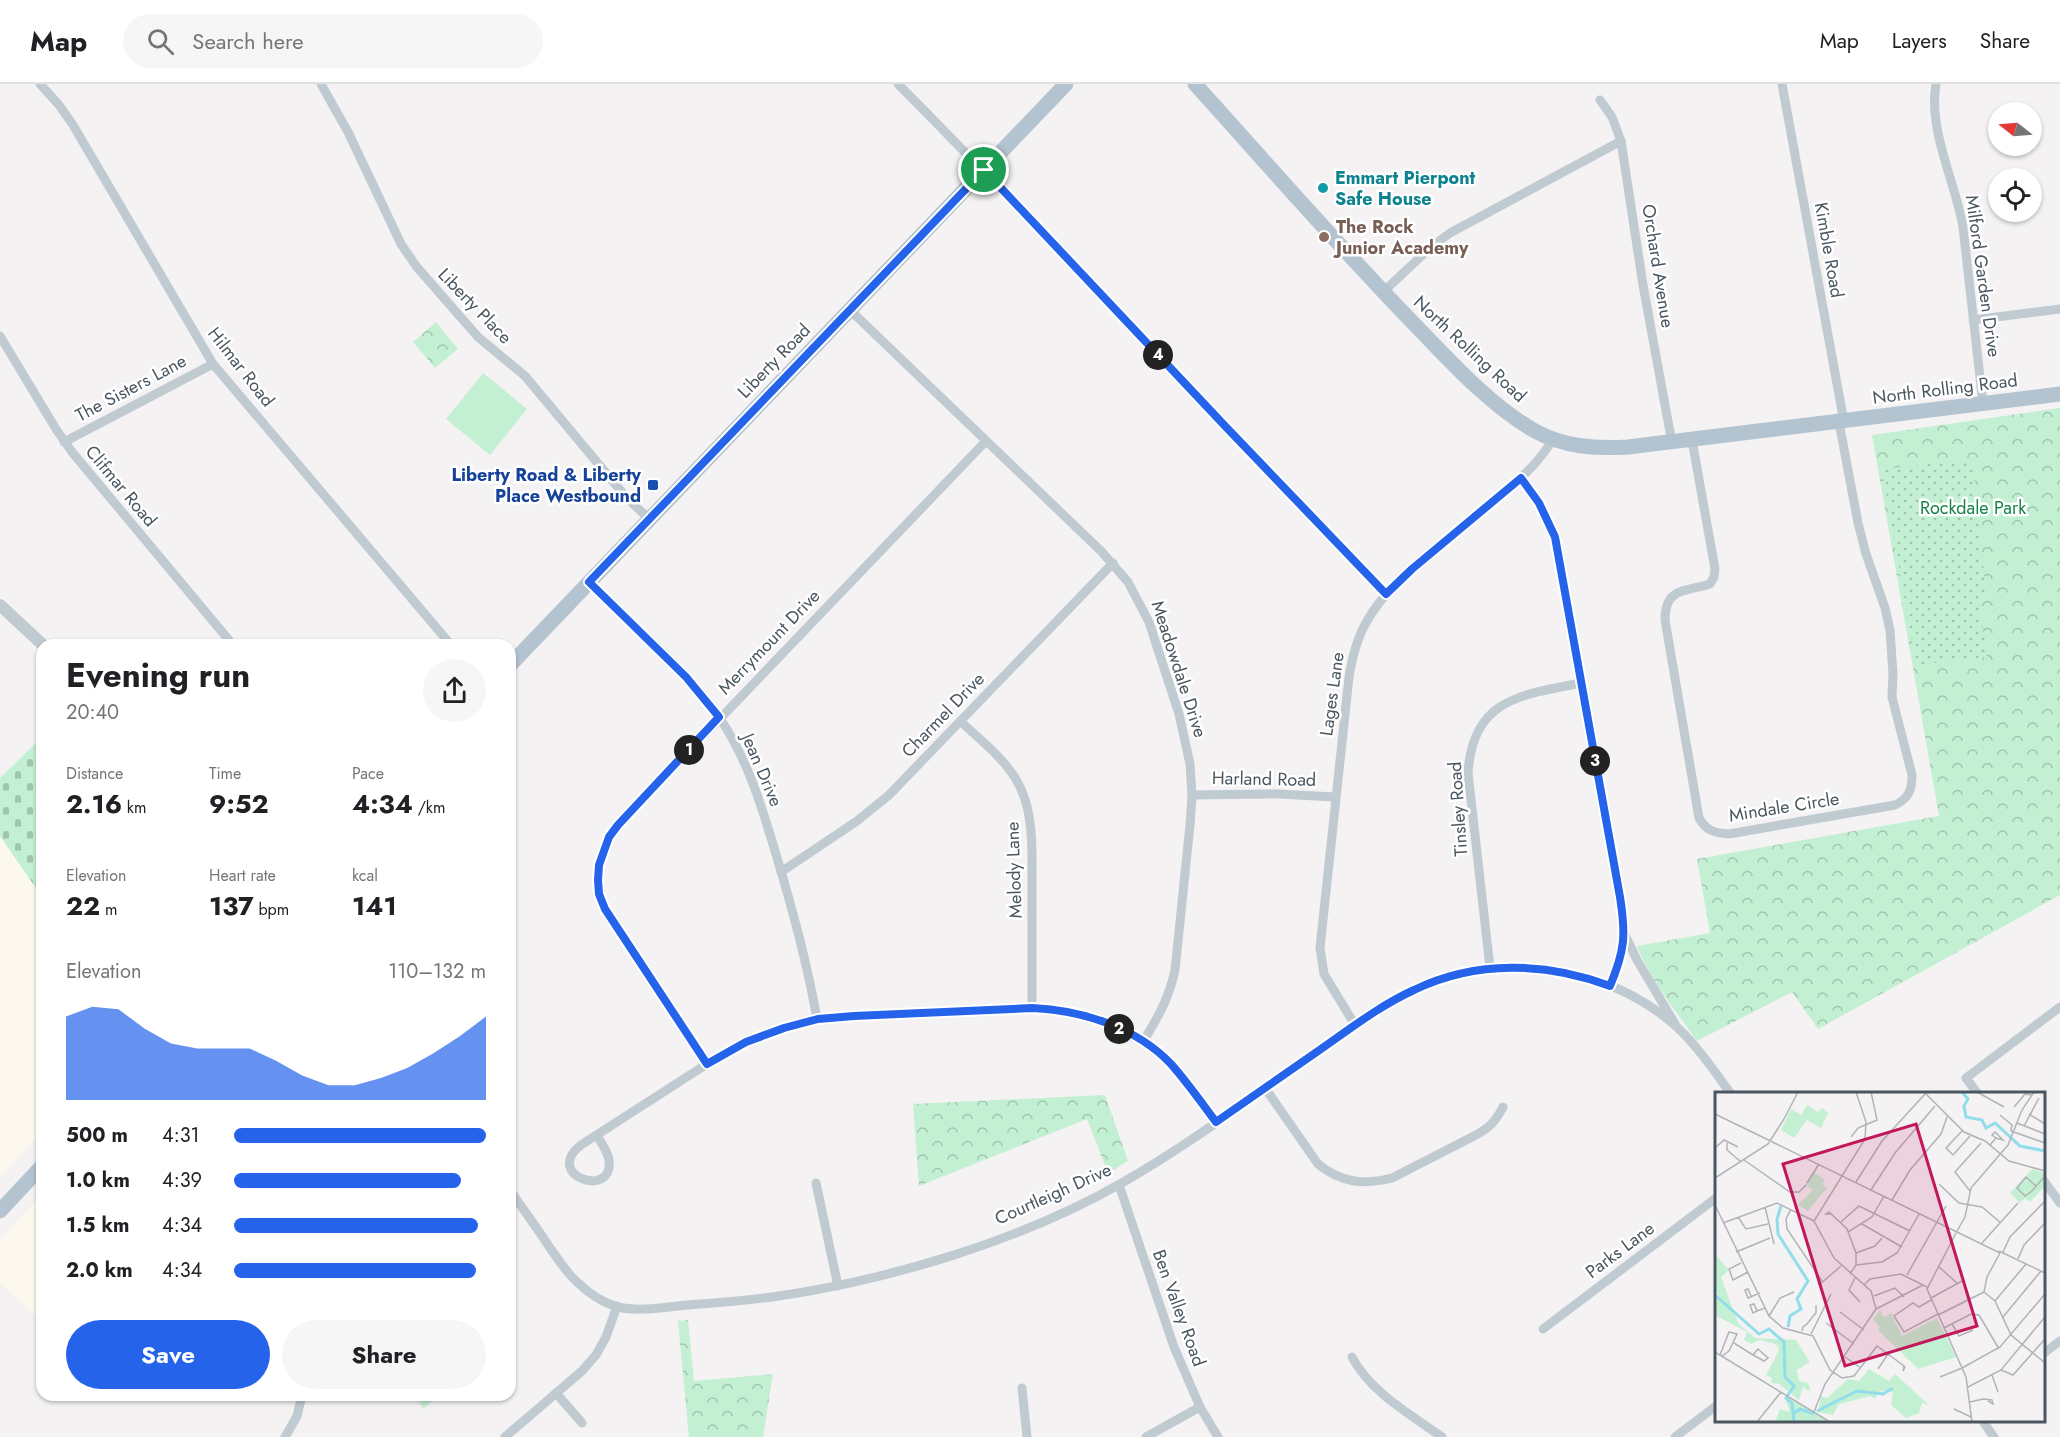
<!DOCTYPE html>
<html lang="en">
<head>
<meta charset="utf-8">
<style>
  :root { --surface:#fff; --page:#f6f6f6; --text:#202124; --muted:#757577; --line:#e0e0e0; --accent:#2563eb }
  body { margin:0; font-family:Jost,sans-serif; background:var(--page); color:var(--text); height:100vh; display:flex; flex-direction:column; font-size:22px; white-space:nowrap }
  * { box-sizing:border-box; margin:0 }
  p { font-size:20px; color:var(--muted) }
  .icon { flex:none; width:33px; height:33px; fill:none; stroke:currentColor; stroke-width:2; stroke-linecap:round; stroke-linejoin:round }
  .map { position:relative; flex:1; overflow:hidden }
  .side { position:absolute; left:36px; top:555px; width:480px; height:762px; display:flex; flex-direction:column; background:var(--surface); border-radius:18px; box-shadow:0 2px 4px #0004 }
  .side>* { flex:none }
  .needle { width:39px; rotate:287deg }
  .buttons { position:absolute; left:1988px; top:18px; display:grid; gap:12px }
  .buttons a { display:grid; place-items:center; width:54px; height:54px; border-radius:50%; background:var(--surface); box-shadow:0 2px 4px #0004; font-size:30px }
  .pin { position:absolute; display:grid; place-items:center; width:51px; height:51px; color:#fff; margin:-26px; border:3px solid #fff; border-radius:50%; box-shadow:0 2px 6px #0007 }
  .km { position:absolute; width:30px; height:30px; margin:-15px; border-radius:50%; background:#222; color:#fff; font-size:16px; line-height:30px; text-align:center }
  .round { display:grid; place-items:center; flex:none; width:63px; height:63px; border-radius:32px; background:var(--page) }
  .summary { display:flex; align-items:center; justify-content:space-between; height:102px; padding:0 30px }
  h1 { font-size:33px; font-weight:700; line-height:45px }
  .metrics { display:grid; grid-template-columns:repeat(3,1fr); gap:9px; height:102px; padding:6px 30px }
  .metrics div { display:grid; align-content:center }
  .metrics b { font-size:26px; font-weight:700 }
  .metrics small { font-size:16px; font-weight:400 }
  .metrics p { font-size:16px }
  .chart { height:168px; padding:12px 30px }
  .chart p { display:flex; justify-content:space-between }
  .chart svg { width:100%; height:108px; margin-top:6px; fill:var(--accent); opacity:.7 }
  .button { display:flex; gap:12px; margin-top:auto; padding:12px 30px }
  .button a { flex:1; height:69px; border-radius:36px; background:var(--accent); color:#fff; font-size:24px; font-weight:700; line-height:69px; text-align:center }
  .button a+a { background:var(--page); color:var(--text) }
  ul { padding:0 30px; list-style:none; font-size:20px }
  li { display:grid; grid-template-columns:96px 72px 1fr; align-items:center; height:45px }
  li i { height:15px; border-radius:8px; background:var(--accent) }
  header { display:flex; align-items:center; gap:36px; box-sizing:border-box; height:84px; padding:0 30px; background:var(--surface); border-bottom:2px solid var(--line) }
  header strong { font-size:28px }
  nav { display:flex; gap:33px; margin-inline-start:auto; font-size:21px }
  .search { width:420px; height:54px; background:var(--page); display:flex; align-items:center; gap:15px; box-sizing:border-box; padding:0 21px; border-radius:33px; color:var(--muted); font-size:22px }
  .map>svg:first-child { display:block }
</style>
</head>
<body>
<header>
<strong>Map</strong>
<div class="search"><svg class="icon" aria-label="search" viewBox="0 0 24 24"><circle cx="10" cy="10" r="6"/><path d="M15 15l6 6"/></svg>Search here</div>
<nav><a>Map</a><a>Layers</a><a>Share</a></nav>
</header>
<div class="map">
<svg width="2060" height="1353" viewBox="0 0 2060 1353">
  <defs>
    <pattern id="forest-crowns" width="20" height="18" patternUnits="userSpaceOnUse" patternTransform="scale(1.5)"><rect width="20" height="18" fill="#c3f0d2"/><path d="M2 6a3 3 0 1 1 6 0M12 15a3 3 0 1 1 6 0" fill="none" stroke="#a0c5ae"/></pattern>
    <pattern id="cemetery-stones" width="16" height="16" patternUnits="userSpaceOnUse" patternTransform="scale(1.5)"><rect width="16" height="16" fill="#c3f0d2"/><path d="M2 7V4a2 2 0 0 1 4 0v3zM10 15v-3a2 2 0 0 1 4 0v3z" fill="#a0c5ae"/></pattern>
    <pattern id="garden-dots" width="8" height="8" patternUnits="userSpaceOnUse" patternTransform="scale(1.5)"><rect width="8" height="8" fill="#c3f0d2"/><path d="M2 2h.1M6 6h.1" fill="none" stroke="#a0c5ae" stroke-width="1.8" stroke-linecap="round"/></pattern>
  </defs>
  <rect width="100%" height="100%" fill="#f4f2f2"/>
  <g fill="#fdf8ee">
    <path d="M 0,752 L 42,813 L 42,1048 L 0,1093 Z"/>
    <path d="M 42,1110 L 42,1238 L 0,1199 L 0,1156 Z"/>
  </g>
  <path fill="#c3f0d2" d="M 483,289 L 527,325 L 490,371 L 446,335 Z"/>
  <g fill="url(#forest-crowns)">
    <path d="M 436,238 L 458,265 L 435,284 L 413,258 Z"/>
    <path d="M 2060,324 L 2060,811 L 1818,945 L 1792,908 L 1697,957 C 1676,927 1651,897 1637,862 L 1710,849 L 1697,775 L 1939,732 L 1872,351 Z"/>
    <path d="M 1105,1011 L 1128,1077 L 1108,1089 L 1087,1035 L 919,1102 L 913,1020 Z"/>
    <path d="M 688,1236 L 694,1297 L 773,1290 L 763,1353 L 689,1353 L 678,1237 Z"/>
    <path d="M 416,1311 L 439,1311 L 423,1325 Z"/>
  </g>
  <path fill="url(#cemetery-stones)" d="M 42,653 L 42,813 L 0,752 L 0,694 Z"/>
  <path fill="url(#garden-dots)" d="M 1973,376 L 1986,510 L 1978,512 L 1987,573 L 1916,581 L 1882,385 Z"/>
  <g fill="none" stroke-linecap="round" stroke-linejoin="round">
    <g stroke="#c0cad1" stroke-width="9">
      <path d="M 40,0 L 59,21 L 73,41 L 213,280 L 451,561"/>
      <path d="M 321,0 L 348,48 L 401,160 L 416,182 L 478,253 L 525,292 L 626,413 L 649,435"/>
      <path d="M 898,0 C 1064,167 1223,341 1386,510"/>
      <path d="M 1782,0 L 1844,338"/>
      <path d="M 1936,0 C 1928,46 1955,97 1963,143 L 1983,320"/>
      <path d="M 1600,16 L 1612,33 L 1621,57 L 1643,201 L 1672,359"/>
      <path d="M 1383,208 L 1430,164 L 1450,149 L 1621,57"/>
      <path d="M 850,226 L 1101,467 L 1128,498 L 1149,538 L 1179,630 L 1190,680 L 1192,711 L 1190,741 L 1175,886 C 1169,915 1158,933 1143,958"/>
      <path d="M 1973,236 L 2060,225"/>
      <path d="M 0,252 L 56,345 L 72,368 L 233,561"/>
      <path d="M 1692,356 L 1715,485 L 1714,493 L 1710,500 C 1685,508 1665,503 1665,536 L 1699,734 C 1706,747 1715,749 1729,750 L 1895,721 C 1909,714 1912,706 1912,691 L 1892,613 L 1893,590 L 1890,546 L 1885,524 L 1866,470 L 1858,439 L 1839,338"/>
      <path d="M 64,358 L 213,280"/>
      <path d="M 1521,394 L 1539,419 L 1555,453 L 1620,813 C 1626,851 1625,866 1610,901"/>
      <path d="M 589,498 C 632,540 685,583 719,633 C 747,674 761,720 775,767 C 792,823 807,878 817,935"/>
      <path d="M 960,637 C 1011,683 1031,697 1032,769 L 1032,924"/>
      <path d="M 1192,711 L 1278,710 L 1335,713"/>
      <path d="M 781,788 L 857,737 L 889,711 L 1113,479"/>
      <path d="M 1625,851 L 1637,876 L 1675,940"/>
      <path d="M 1490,884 L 1468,689 C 1473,615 1520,611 1581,599"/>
      <path d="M 1355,941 L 1324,890 L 1320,864 L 1349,593 C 1352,574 1357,554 1367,537 C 1392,492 1456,448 1497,415 C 1519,396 1538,380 1553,355"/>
      <path d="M 707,980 L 605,825 C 593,792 597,770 618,741 L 986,357"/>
      <path d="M 1265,1004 L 1318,1080 C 1341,1099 1364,1101 1392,1094 L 1476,1051 C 1489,1044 1496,1037 1503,1023"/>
      <path d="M 1978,1010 L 1966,994 L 2060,923"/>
      <path d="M 597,1051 C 601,1059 608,1068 609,1076 C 614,1116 542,1091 581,1061 L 707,980 L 745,958 L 784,944 L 817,935 L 854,931 L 1032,924 L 1076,929 L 1099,936 L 1143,958 L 1169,978 L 1216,1038"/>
      <path d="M 2044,1097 L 2060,1119"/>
      <path d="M 816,1099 L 838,1202"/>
      <path d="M 1119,1101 L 1174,1263 L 1200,1323 L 1218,1353"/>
      <path d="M 510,1106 C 523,1125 537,1144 550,1164 C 558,1175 566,1188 576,1197 C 587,1208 603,1219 618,1223 C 640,1228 666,1223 688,1221 C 716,1219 744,1217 772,1213 C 886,1197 1020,1157 1120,1100 C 1189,1061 1253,1012 1319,967 C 1355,942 1391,912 1433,897 C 1514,868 1613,885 1678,944 C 1698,963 1715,988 1731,1010"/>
      <path d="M 1543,1245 L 1716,1114"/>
      <path d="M 2044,1269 L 2060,1257"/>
      <path d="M 1352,1273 C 1371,1309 1410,1330 1442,1353"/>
      <path d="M 1022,1304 L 1027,1353"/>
      <path d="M 556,1309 L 582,1339"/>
      <path d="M 1982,1336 L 1994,1353"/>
      <path d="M 285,1353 L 297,1332 L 302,1311"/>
      <path d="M 505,1353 L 582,1287 L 596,1271 L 606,1253 L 617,1222"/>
      <path d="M 1146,1353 L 1200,1323"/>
      <path d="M 1675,1353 L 1716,1322"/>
    </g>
    <path stroke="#c0cad1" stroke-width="12" d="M 0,521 L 43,561"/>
    <g stroke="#b3c3d0" stroke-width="15">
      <path d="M 1195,0 C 1269,82 1342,166 1419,245 C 1454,281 1491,322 1535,347 C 1564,363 1596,365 1628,363 L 2060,310"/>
      <path d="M 510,581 L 1066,0"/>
      <path d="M 0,1127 L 42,1082"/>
    </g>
  </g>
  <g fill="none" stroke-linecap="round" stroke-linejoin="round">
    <g stroke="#fff" stroke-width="12">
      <path id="route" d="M 984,86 L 1226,343 L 1386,510 L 1412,485 L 1521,394 L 1539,419 L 1555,453 L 1620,813 C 1626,851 1625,866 1610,902 C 1546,878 1476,876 1414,906 C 1381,921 1351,944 1321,965 C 1286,989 1251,1014 1216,1038 C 1201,1018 1187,998 1171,980 C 1136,943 1081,926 1032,924 L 854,932 L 818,935 L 784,944 L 746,958 L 707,980 L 605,825 L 599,810 L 598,796 L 599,781 L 609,753 L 618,741 L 719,633 L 686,593 L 589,498 Z"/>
    </g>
    <use href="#route" stroke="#2563eb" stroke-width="8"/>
  </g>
  <circle fill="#0f9aa8" stroke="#fff" stroke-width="2" cx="1323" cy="104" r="6"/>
  <circle fill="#8d6e63" stroke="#fff" stroke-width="2" cx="1324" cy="153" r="6"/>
  <rect fill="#1a4fb4" stroke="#fff" stroke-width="2" x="647" y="395" width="12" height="12" rx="3"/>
  <g text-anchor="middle" stroke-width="5" stroke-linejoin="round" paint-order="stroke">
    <g font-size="18" font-weight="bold" fill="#0d838f" stroke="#fff" text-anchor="start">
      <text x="1335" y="100">Emmart Pierpont<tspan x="1335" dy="21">Safe House</tspan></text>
    </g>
    <g font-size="18" font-weight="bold" fill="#785e54" stroke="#fff" text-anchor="start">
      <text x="1336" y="149">The Rock<tspan x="1336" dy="21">Junior Academy</tspan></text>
    </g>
    <g font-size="18" fill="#4a5660" stroke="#fff">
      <text transform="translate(1829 166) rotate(80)" y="6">Kimble Road</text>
      <text transform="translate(1658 182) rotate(81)" y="6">Orchard Avenue</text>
      <text transform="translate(1983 192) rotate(82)" y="6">Milford Garden Drive</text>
      <text transform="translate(475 222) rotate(46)" y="6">Liberty Place</text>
      <text transform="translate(1470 265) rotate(43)" y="6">North Rolling Road</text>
      <text transform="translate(774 277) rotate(-46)" y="6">Liberty Road</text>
      <text transform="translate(241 283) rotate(52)" y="6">Hilmar Road</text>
      <text transform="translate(131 304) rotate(-28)" y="6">The Sisters Lane</text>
      <text transform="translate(1945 305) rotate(-7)" y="6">North Rolling Road</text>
      <text transform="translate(121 402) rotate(50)" y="6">Clifmar Road</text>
      <text transform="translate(769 558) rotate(-46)" y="6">Merrymount Drive</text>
      <text transform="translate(1179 585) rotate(72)" y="6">Meadowdale Drive</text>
      <text transform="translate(1332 610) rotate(-82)" y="6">Lages Lane</text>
      <text transform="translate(943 631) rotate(-46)" y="6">Charmel Drive</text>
      <text transform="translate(762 686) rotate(67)" y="6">Jean Drive</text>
      <text transform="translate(1264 695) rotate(1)" y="6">Harland Road</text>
      <text transform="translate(1784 723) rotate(-9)" y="6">Mindale Circle</text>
      <text transform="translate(1458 725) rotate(-94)" y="6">Tinsley Road</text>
      <text transform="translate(1014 786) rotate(-92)" y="6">Melody Lane</text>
      <text transform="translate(1053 1110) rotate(-24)" y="6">Courtleigh Drive</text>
      <text transform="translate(1620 1166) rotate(-37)" y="6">Parks Lane</text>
      <text transform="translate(1179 1224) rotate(70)" y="6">Ben Valley Road</text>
    </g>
    <g font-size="18" font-weight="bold" fill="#164399" stroke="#fff" text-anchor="end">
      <text x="641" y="397">Liberty Road &amp; Liberty<tspan x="641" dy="21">Place Westbound</tspan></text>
    </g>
    <g font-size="18" fill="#198249" stroke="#fff">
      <text x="1973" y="430">Rockdale Park</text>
    </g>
  </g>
  <g transform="translate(1715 1008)">
    <rect width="330" height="330" fill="#f4f2f2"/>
    <path d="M 317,77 L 330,81 L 330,94 L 315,110 L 310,106 L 305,111 L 295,101 Z" fill="#c3f0d2"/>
    <path d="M 102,74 L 100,81 L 110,88 L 107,92 L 112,96 L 93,119 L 83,113 L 98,98 L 90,92 ZM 0,162 L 14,178 L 6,185 L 23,231 L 40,246 L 81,248 L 95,270 L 82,278 L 84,289 L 93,291 L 96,300 L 88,295 L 84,308 L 64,292 L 56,291 L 57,286 L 51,283 L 64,258 L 61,252 L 44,248 L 36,252 L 29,248 L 32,240 L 0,223 L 0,205 L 4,203 L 0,198 ZM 165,218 L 169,225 L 176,221 L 187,244 L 222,226 L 241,265 L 203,277 L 163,238 L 165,235 L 158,227 ZM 154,277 L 174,289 L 180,282 L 216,315 L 207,310 L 204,321 L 191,326 L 176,313 L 178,300 L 165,299 L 160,307 L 155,304 L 124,312 L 118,323 L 103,320 L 106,304 L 112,306 L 133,287 L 144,289 ZM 73,305 L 113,330 L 60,330 L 65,317 L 75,320 L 70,307 Z" fill="#c3f0d2"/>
    <path d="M 92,13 L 103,20 L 108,16 L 113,21 L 106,36 L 92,28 L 79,46 L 66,38 L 76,17 L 86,23 Z" fill="#c3f0d2"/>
    <path fill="none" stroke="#91ddec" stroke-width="3" d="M 247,0 L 253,7 L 249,14 L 251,25 L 267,28 L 271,36 L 280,31 L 305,54 L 330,59M 66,114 L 62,127 L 63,142 L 93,189 L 82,207 L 86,217 L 75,224 L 73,235M 0,203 L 44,242 L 54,237 L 69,250 L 70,285 L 79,294 L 71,306 L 77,311 L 79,330M 102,319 L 142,299 L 168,302 L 178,296M 79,321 L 85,317 L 99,322"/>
    <path fill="none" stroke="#b0b4b8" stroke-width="1.5" d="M 209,0 L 249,40 L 270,49 L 294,69 L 330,79M 262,0 L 289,15M 299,15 L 310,2 L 317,3M 0,22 L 285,161M 314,22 L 330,32M 285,23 L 297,33 L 296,39 L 330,51M 69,27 L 83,0M 302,31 L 330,42M 309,34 L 324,6M 247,39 L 231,56 L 238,63 L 255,44M 136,45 L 143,36 L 162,28 L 156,0M 12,49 L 12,58 L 25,69M 275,53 L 281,46 L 288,48 L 280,40 L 277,43 L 281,46M 0,56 L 9,48 L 23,55M 29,68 L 75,100 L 84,100 L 91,93M 0,86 L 53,52 L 69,27M 141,90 L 167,49 L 210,2M 92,91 L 104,72M 224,92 L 244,111 L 267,115 L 286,131M 321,94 L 311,85 L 302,96 L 310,104 L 317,99 L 330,84M 156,98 L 180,61 L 220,14M 255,99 L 240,80 L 266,51M 177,108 L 195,78 L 226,42 L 232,25M 0,113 L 54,224 L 68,236 L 98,244 L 115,278 L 127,286 L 139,284 L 162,254 L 173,262 L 189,274 L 190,275 L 188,279 L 189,274M 50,115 L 59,152M 76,117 L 71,127 L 72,137 L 107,189M 116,122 L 111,122 L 114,120 L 129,134 L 132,137 L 141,161 L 141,173 L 135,182M 23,125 L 31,137 L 53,132M 126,130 L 144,114 L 195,139M 8,131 L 62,111 L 99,129M 147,132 L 187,155M 242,139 L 250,125 L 256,96 L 293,53 L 307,18 L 319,0M 133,140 L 157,125 L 169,104M 241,141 L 212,197 L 251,285 L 257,330M 267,151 L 303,111M 284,159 L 330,181M 21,160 L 55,146M 288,160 L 295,145 L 330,109M 141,161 L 160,154 L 167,146M 303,167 L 309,153 L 330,131M 26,171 L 14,177 L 18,188 L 33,180M 141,173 L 167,170 L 182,161 L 204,122M 223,174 L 243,192M 192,183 L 231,114M 140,186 L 134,198 L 145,210M 104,193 L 126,174M 149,193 L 155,187 L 186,182 L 212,195M 269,200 L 280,209 L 296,243 L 330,271M 269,200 L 272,185 L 285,161M 36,204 L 33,197 L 30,198 L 33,206 L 45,201M 159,204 L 180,196 L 189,205M 216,206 L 247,189M 216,208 L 204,215 L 198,211 L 179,224 L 189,240 L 223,222M 280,209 L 311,172M 161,217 L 208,193M 42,219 L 39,212 L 35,213 L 38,221 L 42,219 L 50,216M 125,220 L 149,238M 223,223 L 269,200M 54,224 L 65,206 L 79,200M 288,225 L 326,179M 111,231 L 139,252M 237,232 L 244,244 L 258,238M 229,236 L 256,222 L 264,223 L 284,257M 87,239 L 88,235 L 92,232 L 100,222 L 101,221 L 101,213 L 101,221M 96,242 L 116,202M 19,251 L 38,263 L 49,269 L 53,266 L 43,257 L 38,263M 0,260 L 115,330M 5,263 L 14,240 L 22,242 L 14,259 L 7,264M 130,265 L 146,276M 247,276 L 285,255 L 330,202M 163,277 L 173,262M 286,278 L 298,283 L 330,247M 277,283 L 283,300M 225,285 L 247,276M 253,295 L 286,278 L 330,225M 255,310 L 268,307 L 277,308 L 278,312 L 273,309M 239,317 L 256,325M 99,320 L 110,292 L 161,217 L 156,199 L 119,166 L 99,129 L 150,47 L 151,30 L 141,0M 42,330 L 66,300"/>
    <path fill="#c2185b" fill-opacity="0.15" stroke="#c2185b" stroke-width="3" d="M 201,32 L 262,234 L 130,274 L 68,72 Z"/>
    <rect width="330" height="330" fill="none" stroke="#4a5660" stroke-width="3"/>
  </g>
</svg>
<div class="buttons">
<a><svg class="needle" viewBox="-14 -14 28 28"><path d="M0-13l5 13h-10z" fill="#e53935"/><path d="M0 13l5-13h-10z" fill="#757577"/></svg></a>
<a><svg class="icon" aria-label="locate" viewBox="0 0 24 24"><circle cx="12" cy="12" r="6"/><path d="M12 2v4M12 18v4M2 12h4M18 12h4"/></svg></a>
</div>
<div class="pin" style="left:984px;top:86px;background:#1e9e55"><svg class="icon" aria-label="arrive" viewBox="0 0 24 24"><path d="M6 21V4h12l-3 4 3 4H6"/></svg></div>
<b class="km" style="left:689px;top:666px">1</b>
<b class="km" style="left:1119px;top:945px">2</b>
<b class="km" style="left:1595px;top:677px">3</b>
<b class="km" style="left:1158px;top:271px">4</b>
<section class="side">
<div class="summary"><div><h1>Evening run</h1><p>20:40</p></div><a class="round"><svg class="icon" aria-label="share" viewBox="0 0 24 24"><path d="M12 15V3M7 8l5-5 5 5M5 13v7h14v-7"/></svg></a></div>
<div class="metrics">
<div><p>Distance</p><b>2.16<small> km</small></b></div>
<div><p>Time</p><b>9:52</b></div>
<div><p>Pace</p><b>4:34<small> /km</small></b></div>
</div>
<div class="metrics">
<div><p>Elevation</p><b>22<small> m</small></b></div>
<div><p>Heart rate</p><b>137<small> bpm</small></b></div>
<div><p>kcal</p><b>141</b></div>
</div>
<div class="chart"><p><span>Elevation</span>110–132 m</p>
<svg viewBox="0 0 160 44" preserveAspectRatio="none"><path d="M0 44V10L10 6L20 7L30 15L40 21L50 23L60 23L70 23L80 28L90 34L100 38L110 38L120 35L130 31L140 25L150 18L160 10V44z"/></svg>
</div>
<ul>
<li><b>500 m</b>4:31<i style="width:100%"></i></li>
<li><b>1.0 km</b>4:39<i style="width:90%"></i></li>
<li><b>1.5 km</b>4:34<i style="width:97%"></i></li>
<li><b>2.0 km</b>4:34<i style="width:96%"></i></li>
</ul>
<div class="button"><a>Save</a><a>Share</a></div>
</section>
</div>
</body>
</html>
